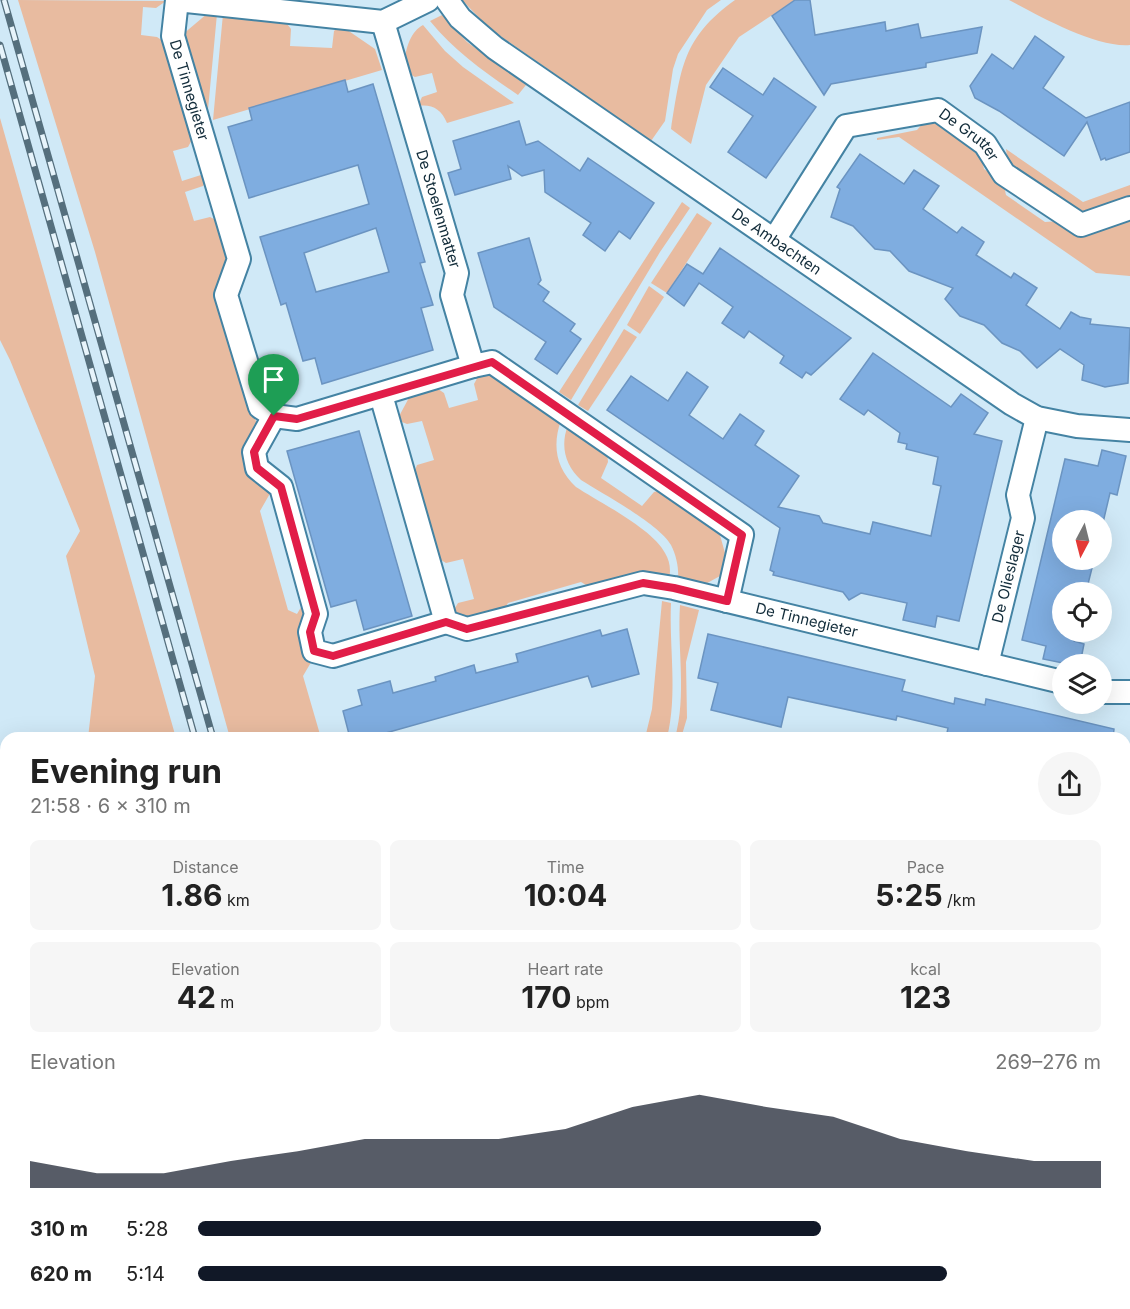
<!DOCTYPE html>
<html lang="en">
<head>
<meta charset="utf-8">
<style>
  :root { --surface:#fff; --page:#f6f6f6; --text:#222; --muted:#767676; --accent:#111827 }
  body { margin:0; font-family:Inter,sans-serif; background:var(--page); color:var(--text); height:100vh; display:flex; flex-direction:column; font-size:22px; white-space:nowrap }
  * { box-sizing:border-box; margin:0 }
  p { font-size:20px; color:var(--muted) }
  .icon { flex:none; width:33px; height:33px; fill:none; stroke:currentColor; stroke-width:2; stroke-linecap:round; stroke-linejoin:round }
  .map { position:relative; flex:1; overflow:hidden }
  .sheet { position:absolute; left:0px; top:732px; width:1131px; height:578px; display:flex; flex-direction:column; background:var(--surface); border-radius:18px 18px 0 0; box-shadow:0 6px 24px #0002 }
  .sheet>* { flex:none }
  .needle { width:39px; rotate:187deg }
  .tools { position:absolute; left:1052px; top:510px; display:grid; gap:12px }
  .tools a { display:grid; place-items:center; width:60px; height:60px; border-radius:50%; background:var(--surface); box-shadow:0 6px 24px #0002; font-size:30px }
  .pin { position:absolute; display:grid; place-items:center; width:51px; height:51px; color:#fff; margin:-62px -26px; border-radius:50% 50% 50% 0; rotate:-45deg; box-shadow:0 0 6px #0007 }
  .pin .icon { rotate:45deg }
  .round { display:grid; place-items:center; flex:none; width:63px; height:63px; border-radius:32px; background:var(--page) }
  .head { display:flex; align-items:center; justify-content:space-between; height:102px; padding:0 30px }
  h1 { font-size:33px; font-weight:700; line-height:45px }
  .figures { display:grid; grid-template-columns:repeat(3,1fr); gap:9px; height:102px; padding:6px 30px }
  .figures div { display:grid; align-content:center; border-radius:9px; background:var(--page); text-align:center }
  .figures b { font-size:30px; font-weight:700 }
  .figures small { font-size:16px; font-weight:400 }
  .figures p { font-size:16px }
  .chart { height:168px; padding:12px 30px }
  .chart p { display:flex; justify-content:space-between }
  .chart svg { width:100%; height:108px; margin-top:6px; fill:var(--accent); opacity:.7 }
  ul { padding:0 30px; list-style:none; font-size:20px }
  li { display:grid; grid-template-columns:96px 72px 1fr; align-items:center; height:45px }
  li i { height:15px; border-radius:8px; background:var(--accent) }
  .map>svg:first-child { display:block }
</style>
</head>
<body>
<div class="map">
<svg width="1130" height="1309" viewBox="0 0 1130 1309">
  <rect width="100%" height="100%" fill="#d0e9f7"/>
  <g fill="#e8bba0">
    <path d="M 18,0 L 166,1 L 156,8 L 143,7 L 141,35 L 157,37 L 166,43 L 194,136 L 188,147 L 173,151 L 182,181 L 201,175 L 207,180 L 203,186 L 185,192 L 194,221 L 210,217 L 220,222 L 231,260 L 216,287 L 257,425 L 242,451 L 250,476 L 272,490 L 260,511 L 288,610 L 297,614 L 304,602 L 313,659 L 303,676 L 321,738 L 230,738 L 95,252 Z"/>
    <path d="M 462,0 L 721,0 L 707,10 L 678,54 L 673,69 L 665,121 L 651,141 L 489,28 Z"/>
    <path d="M 735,0 L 795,0 L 739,37 L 706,85 L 691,144 L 671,129 C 681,69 682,38 735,0 Z"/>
    <path d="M 1009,0 L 1130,0 L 1130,45 C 1096,48 1039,16 1009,0 Z"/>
    <path d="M 208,13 L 217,14 L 207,120 L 182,35 Z"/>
    <path d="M 223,14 L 284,20 L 291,29 L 290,46 L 332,48 L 334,31 L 340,25 L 375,49 L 382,70 L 213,120 Z"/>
    <path d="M 442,15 L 467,42 L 526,85 L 518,95 C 486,73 455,52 430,21 Z"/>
    <path d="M 423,25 L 445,51 L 463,67 L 514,103 L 447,123 C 441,109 432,104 418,106 L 422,97 L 437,92 L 432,73 L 415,77 L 406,72 C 402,57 409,32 423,25 Z"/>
    <path d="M 0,118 L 176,738 L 88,738 L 95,676 L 66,556 L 80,531 L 10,360 L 0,340 Z"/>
    <path d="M 933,119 L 980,151 L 984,169 L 1003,182 L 1006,195 L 1045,222 L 1130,216 L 1130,276 L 1096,273 L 899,137 L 877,140 L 877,138 L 917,130 L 925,121 Z"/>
    <path d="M 1006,149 L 1083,202 L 1130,185 L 1130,198 L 1082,216 L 1008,165 Z"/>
    <path d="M 682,202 L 690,208 L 660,252 L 571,400 L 559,392 Z"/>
    <path d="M 697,213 L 712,223 L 667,293 L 651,283 Z"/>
    <path d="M 649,286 L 664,297 L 640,334 L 627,325 Z"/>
    <path d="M 624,329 L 637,337 L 588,411 L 578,405 Z"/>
    <path d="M 489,371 L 561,420 C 552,446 556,468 576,487 C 599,502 653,529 665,553 C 670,561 671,570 669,580 L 591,588 L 581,582 L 508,603 L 502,613 L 468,623 L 452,613 L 458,603 L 474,599 L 463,559 L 446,563 L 436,557 L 413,476 L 417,465 L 434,460 L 422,421 L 407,424 L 397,420 L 411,394 L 435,387 L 444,393 L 449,408 L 478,400 L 474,384 L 480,373 Z"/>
    <path d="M 568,425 L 607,452 L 608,462 L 601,478 L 642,506 L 654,492 L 662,490 L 718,528 L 725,553 L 720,576 L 700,587 L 678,582 C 679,569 677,557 671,545 C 659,524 603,494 581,480 C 565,465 560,446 568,425 Z"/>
    <path d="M 662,601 L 671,603 C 669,648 678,694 667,738 L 645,738 L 652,709 Z"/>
    <path d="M 680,605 L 699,610 L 686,662 L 687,718 L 681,738 L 675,738 C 687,694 677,650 680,605 Z"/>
    <path d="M 6,823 L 6,1086 L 0,1072 L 0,829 Z"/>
    <path d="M 1125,973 L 1130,974 L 1130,1309 L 439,1309 L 438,1304 L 1125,1304 Z"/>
    <path d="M 6,1210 L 6,1304 L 302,1304 L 304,1309 L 0,1309 L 0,1214 Z"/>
  </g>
  <g fill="#7fade0" stroke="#6b94c1" stroke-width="1.5" fill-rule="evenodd">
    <path d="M 795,0 L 810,0 L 815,35 L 885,22 L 886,31 L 918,24 L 921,38 L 982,27 L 977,53 L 926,63 L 926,67 L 831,84 L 824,95 L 772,16 Z"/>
    <path d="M 1035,36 L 1064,57 L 1043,88 L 1086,118 L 1130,102 L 1130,152 L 1106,160 L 1105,158 L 1101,160 L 1087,122 L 1064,156 L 999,111 L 975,98 L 970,86 L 992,54 L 1013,69 Z"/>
    <path d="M 723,68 L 763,95 L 774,78 L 816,107 L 766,178 L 728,152 L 753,116 L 710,87 Z"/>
    <path d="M 345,80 L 348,92 L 373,84 L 425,262 L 420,263 L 433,305 L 421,308 L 433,350 L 322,384 L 315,358 L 303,361 L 286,303 L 281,305 L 260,237 L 369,204 L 358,165 L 249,198 L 228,127 L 252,120 L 249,108 ZM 376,228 L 389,272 L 316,292 L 304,253 Z"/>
    <path d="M 519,121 L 526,145 L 538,141 L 580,171 L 588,158 L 654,203 L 630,239 L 619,231 L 605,251 L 583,235 L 591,223 L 545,192 L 544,170 L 522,176 L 508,166 L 511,179 L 455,195 L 448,173 L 461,169 L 453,141 Z"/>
    <path d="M 860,154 L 904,184 L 914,170 L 939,186 L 923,209 L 957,233 L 962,227 L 984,242 L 976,255 L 1011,278 L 1014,273 L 1037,288 L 1026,305 L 1060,329 L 1071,312 L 1080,317 L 1091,319 L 1090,324 L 1130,328 L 1128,383 L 1105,387 L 1082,380 L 1084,365 L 1060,349 L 1037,368 L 1020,351 L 1002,343 L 984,325 L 960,316 L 945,299 L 953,288 L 909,271 L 890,251 L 875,249 L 853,226 L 831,217 L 840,189 L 837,187 Z"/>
    <path d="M 529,238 L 541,280 L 538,284 L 549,292 L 543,301 L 575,324 L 570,331 L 581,339 L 557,374 L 535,359 L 546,342 L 494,307 L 478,253 Z"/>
    <path d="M 720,248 L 813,312 L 851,338 L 811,375 L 806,372 L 802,378 L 780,363 L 784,356 L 749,331 L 744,338 L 722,323 L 733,307 L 699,283 L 684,306 L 667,293 L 687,264 L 703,274 Z"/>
    <path d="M 873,353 L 951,407 L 961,394 L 988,413 L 974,434 L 1002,441 L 959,621 L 937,616 L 935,627 L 903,620 L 907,603 L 861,593 L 849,600 L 843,592 L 773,575 L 774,572 L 770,570 L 780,528 L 607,410 L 631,376 L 668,401 L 687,372 L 708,387 L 689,415 L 723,439 L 740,414 L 764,431 L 755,445 L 799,476 L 778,507 L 819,516 L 823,523 L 870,534 L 873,522 L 931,536 L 941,486 L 933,484 L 938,457 L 906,449 L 907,444 L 898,442 L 900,433 L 868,410 L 864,415 L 840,399 Z"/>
    <path d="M 359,431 L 412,616 L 364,630 L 356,600 L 331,607 L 287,451 Z"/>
    <path d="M 1102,450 L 1126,456 L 1117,495 L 1110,493 L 1101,531 L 1101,520 L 1062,520 L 1062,560 L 1094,560 L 1086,592 L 1062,592 L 1062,632 L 1077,632 L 1074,641 L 1084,644 L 1080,664 L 1068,664 L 1043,659 L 1046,646 L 1022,640 L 1065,459 L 1098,466 Z"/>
    <path d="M 627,629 L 639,674 L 592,687 L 588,676 L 368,738 L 350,738 L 343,711 L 362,705 L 358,690 L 390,681 L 393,693 L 436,681 L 435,677 L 474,665 L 476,673 L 518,662 L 516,654 L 600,630 L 602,636 Z"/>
    <path d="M 708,634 L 905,680 L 902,691 L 954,704 L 955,698 L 985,705 L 986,699 L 1114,729 L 1113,738 L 969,738 L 947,733 L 948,728 L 897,716 L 896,720 L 788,697 L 781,727 L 711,710 L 718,683 L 698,678 Z"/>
  </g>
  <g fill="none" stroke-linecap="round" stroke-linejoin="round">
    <g stroke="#4483a3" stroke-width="26">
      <g id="minor">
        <path id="s1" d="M 428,0 L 383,22 L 177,0 L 173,36 L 239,259 L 226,295 L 260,407 L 274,416 L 297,419 L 473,366"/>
        <path id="s2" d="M 447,0 L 460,18 L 495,48 L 1012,404 L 1037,418 L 1077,426 L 1130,430"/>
        <path id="s3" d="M 383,22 L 457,273 L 452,295 L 473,366 L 492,362 L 742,535 L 727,601"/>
        <path id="s4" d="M 774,240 L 846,126 L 938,110 L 985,144 L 1004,174 L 1081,225 L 1130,208"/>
        <path id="s5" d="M 381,395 L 446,622 L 467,629 L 643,583 L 674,588 L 1062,682"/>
        <path d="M 274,416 L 254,452 L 257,468 L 281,487 L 316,614 L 310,632 L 314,651 L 333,656 L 446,622"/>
        <path id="s6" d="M 987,664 L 1023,518 L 1018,495 L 1037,418"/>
        <path d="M 1101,692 L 1130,692"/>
      </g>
    </g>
    <g stroke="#4483a3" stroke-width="34">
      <g id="secondary">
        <path d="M 1125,944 L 1130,945"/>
        <path d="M 0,1141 L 6,1136"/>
      </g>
    </g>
    <use href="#minor" stroke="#fff" stroke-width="22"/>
    <use href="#secondary" stroke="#fff" stroke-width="32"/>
    <g stroke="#556f7d" stroke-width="7">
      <g id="rail">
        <path d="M 4,0 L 213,738"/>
        <path d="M 0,45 L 195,738"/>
        <path d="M 356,1304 L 357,1309"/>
        <path d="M 373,1304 L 374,1309"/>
      </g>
    </g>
    <use href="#rail" stroke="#e7f4fb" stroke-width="4.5" stroke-dasharray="14" stroke-linecap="butt"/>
  </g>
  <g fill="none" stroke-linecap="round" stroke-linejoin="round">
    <g stroke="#fff" stroke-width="12">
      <path id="route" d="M 492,362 L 742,535 L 727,601 L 674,588 L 643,583 L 467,629 L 446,622 L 333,656 L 314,651 L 310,632 L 316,614 L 281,487 L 257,468 L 254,452 L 274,416 L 297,419 Z"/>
    </g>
    <use href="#route" stroke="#e11d48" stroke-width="8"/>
  </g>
  <g text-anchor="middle" stroke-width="5" stroke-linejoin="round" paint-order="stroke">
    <g font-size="15" fill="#122c3a" stroke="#e7f4fb">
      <text dy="5" stroke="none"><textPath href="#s1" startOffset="350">De Tinnegieter</textPath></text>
      <text dy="5" stroke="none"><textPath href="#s4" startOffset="268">De Grutter</textPath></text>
      <text dy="5" stroke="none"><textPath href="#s3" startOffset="195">De Stoelenmatter</textPath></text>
      <text dy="5" stroke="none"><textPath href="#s2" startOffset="410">De Ambachten</textPath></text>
      <text dy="5" stroke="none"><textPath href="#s6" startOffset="90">De Olieslager</textPath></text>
      <text dy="5" stroke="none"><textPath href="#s5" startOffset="608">De Tinnegieter</textPath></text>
    </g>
  </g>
</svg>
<div class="tools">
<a><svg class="needle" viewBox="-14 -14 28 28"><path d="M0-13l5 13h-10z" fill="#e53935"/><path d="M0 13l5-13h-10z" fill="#767676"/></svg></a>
<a><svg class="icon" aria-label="locate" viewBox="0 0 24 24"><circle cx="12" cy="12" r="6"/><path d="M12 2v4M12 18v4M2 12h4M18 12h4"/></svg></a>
<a><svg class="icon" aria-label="layers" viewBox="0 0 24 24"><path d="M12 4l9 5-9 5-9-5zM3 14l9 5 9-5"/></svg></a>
</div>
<div class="pin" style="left:274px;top:416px;background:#1e9e55"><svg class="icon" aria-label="arrive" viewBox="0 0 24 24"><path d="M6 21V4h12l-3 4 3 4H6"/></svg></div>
<section class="sheet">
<div class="head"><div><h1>Evening run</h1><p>21:58 · 6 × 310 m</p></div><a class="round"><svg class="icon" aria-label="share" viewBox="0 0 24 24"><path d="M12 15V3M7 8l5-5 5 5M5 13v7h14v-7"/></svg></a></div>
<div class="figures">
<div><p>Distance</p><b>1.86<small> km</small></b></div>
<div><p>Time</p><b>10:04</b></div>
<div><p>Pace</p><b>5:25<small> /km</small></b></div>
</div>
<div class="figures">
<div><p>Elevation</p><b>42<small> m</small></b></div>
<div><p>Heart rate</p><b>170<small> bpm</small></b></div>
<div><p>kcal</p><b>123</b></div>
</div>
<div class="chart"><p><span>Elevation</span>269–276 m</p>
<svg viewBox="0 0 160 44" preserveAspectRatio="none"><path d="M0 44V33L10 38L20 38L30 33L40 29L50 24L60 24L70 24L80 20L90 11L100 6L110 11L120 15L130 24L140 29L150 33L160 33V44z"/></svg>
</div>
<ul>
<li><b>310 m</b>5:28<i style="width:69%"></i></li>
<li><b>620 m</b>5:14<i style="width:83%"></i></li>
</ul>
</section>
</div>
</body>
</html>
